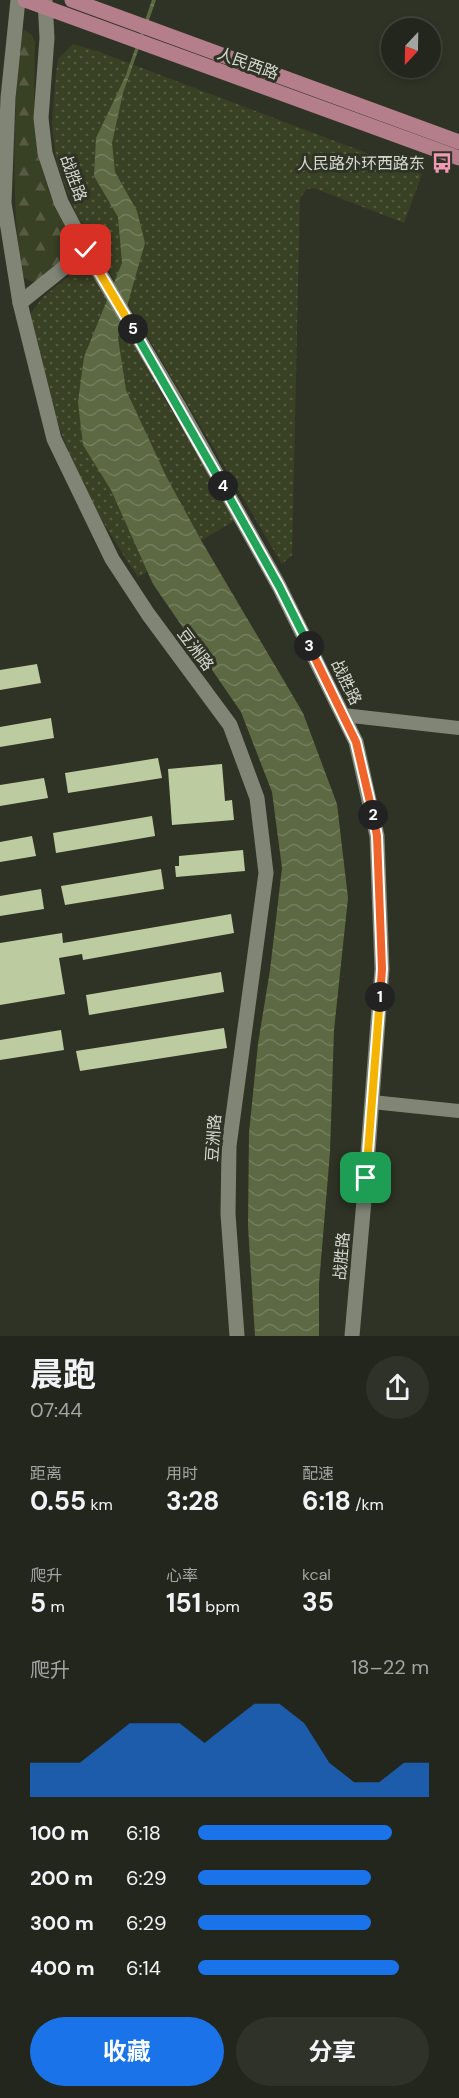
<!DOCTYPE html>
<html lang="zh">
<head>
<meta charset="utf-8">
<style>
  :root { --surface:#23261c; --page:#2f3229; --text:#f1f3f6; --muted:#a3a5a3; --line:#40433b; --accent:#1a73e8 }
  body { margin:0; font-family:"DM Sans","Noto Sans SC",sans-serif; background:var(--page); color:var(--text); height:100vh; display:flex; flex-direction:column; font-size:22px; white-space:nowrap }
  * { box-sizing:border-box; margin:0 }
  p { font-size:20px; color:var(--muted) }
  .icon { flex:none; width:33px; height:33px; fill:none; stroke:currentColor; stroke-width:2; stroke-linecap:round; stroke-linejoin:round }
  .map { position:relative; height:1336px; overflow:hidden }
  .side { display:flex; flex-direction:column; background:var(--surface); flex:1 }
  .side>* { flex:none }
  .needle { width:39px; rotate:202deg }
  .buttons { position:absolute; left:381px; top:18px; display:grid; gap:12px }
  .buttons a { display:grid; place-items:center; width:60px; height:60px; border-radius:50%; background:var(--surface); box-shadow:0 3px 9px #0003,0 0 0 2px var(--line); font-size:30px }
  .pin { position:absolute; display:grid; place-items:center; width:51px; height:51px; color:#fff; margin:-26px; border-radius:12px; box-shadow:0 3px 9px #0006 }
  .km { position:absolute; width:30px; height:30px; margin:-15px; border-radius:50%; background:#222; color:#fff; font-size:16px; line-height:30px; text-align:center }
  .round { display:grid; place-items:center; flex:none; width:63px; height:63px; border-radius:32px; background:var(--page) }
  .summary { display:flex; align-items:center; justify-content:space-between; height:102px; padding:0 30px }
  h1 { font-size:33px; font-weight:700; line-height:45px }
  .stats { display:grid; grid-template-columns:repeat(3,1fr); gap:9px; height:102px; padding:6px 30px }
  .stats div { display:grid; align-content:center }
  .stats b { font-size:26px; font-weight:700 }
  .stats small { font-size:16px; font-weight:400 }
  .stats p { font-size:16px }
  .chart { height:168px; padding:12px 30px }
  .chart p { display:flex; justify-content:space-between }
  .chart svg { width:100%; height:108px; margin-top:6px; fill:var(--accent); opacity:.7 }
  .primary-button { display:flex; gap:12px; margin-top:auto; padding:12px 30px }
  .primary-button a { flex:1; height:69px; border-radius:36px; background:var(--accent); color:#fff; font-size:24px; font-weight:700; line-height:69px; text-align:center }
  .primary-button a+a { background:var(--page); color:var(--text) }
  ul { padding:0 30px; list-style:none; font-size:20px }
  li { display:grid; grid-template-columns:96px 72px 1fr; align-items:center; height:45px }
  li i { height:15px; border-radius:8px; background:var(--accent) }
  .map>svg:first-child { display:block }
</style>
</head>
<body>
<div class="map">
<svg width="459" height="1336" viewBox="0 0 459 1336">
  <defs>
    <pattern id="green-dots" width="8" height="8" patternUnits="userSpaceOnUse" patternTransform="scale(1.5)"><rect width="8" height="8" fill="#394124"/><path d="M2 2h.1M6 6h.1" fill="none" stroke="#555c43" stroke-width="1.8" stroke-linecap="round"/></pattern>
    <pattern id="forest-firs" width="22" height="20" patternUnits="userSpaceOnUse" patternTransform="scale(1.5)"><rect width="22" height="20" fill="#394124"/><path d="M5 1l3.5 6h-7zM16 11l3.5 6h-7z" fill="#555c43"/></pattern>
    <pattern id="water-waves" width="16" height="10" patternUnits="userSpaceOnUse" patternTransform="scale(1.5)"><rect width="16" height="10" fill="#5d6942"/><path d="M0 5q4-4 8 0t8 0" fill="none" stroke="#737e5c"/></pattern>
  </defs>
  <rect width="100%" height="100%" fill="#2f3325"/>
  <g fill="url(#green-dots)">
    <path d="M 73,44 L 97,51 L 422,174 L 404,223 L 314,188 L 307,189 L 300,198 L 292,555 L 282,564 L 107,268 L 76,213 L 65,186 L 56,159 L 52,127 L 55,83 L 58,59 Z"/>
    <path d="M 81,266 L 89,269 L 236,520 L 138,577 C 104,527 72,471 55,413 C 45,380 38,347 30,315 L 42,298 Z"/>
  </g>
  <path fill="url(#forest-firs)" d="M 24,30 L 32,35 L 35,42 C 34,92 32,139 47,186 C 54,207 66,226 73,247 C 70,261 47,273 36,282 L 30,281 L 22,276 C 10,197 15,118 19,38 Z"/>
  <path fill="url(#water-waves)" d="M 152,0 L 156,0 L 123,93 L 112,143 L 115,172 L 137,211 L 145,243 L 118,338 L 126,390 L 166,476 L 202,542 L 303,713 L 337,804 L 348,898 L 334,1030 L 330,1152 L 319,1284 L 319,1336 L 255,1336 L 248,1226 L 249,1133 L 258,1044 L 270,970 L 282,868 L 272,792 L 241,712 L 153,584 L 111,490 L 83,445 L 78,402 L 84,357 L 122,263 L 118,217 L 94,176 L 96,138 L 126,75 Z"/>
  <g fill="#bdcba0">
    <path d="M 37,664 L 41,683 L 0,690 L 0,670 Z"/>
    <path d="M 51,718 L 54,738 L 0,747 L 0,727 Z"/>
    <path d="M 158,758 L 162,778 L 68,793 L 65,773 Z"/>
    <path d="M 222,764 L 225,801 L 232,800 L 234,820 L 172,825 L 168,769 Z"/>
    <path d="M 44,778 L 48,798 L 0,806 L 0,785 Z"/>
    <path d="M 152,816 L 155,836 L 56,853 L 53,833 Z"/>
    <path d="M 32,836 L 36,856 L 0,862 L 0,842 Z"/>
    <path d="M 243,850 L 245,871 L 176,877 L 175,866 L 179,866 L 179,856 Z"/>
    <path d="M 161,869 L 164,889 L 65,905 L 61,886 Z"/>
    <path d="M 41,889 L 44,909 L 0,916 L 0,896 Z"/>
    <path d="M 231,914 L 234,933 L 83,960 L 82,954 L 59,958 L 65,994 L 0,1005 L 0,943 L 62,933 L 63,943 Z"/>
    <path d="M 221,972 L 224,992 L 89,1015 L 86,995 Z"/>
    <path d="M 224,1028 L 227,1048 L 80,1071 L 76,1051 Z"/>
    <path d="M 61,1030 L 64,1050 L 0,1060 L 0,1040 Z"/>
  </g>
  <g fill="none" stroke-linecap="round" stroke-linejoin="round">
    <g stroke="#808576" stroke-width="14">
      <path d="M 343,715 L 459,728"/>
      <path d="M 372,1102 L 459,1111"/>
    </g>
    <g stroke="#808576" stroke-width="15">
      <path d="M 18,0 L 8,98 L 4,203 L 20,303 L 54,439 L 112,559 L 148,614 L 230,725 L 257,798 L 266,873 L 229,1146 L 228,1214 L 237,1336"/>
      <path d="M 45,0 L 47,38 L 41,118 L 45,153 L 61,202 L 86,250 L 178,405 L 279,586 L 356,742 L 377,836 L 382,969 L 366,1178 L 352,1336"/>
      <path d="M 20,303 L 86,250"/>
    </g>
    <g stroke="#b47e8b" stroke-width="15">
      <path d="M 25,0 L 459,158"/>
      <path d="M 72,0 L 459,142"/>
    </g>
  </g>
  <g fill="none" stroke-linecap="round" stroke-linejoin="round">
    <g stroke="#fff" stroke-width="12">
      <path id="split-1" d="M 366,1178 L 380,997"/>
    </g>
    <g stroke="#fff" stroke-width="12">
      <path id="split-2" d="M 373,815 L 377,836 L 382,969 L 380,997"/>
    </g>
    <g stroke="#fff" stroke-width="12">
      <path id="split-3" d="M 309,646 L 356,742 L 373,815"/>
    </g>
    <g stroke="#fff" stroke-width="12">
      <path id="split-4" d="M 223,486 L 279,586 L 309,646"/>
    </g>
    <g stroke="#fff" stroke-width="12">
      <path id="split-5" d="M 133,329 L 223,486"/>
    </g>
    <g stroke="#fff" stroke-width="12">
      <path id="split-6" d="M 86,250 L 133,329"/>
    </g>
    <use href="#split-1" stroke="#f5b400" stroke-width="8"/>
    <use href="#split-2" stroke="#f0652b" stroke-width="8"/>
    <use href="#split-3" stroke="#f0652b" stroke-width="8"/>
    <use href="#split-4" stroke="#22a559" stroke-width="8"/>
    <use href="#split-5" stroke="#22a559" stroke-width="8"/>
    <use href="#split-6" stroke="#f5b400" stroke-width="8"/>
  </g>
  <defs>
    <g id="bus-bare" transform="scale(1.62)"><path d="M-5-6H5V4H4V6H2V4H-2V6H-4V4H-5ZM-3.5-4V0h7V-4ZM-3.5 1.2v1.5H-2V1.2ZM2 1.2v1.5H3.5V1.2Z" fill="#f09ab5" stroke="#2f3325" stroke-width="2.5" paint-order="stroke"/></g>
  </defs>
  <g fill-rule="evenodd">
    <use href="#bus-bare" x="442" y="163"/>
  </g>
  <g text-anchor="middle" stroke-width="6" stroke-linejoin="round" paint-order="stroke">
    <g font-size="16" fill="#d5d8cf" stroke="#2f3325">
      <text transform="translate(248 63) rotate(20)" y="6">人民西路</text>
      <text transform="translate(74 178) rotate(70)" y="6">战胜路</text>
      <text transform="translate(196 649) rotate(53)" y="6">豆洲路</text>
      <text transform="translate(347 682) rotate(64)" y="6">战胜路</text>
      <text transform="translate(213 1138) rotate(-86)" y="6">豆洲路</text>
      <text transform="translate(341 1256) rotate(-85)" y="6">战胜路</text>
    </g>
    <g font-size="16" fill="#d5d8cf" stroke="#2f3325" text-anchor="end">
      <text x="425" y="169">人民路外环西路东</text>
    </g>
  </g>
</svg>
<div class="buttons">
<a><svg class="needle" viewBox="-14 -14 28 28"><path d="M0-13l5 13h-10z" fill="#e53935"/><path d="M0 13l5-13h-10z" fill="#a3a5a3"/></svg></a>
</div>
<div class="pin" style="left:366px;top:1178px;background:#1e9e55"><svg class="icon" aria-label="arrive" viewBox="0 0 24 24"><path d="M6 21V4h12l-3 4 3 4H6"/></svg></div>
<div class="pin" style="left:86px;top:250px;background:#d93025"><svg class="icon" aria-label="check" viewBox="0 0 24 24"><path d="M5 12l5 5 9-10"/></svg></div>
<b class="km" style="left:380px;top:997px">1</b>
<b class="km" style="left:373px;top:815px">2</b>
<b class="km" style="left:309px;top:646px">3</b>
<b class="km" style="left:223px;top:486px">4</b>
<b class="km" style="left:133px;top:329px">5</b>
</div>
<section class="side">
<div class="summary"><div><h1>晨跑</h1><p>07:44</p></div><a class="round"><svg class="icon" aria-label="share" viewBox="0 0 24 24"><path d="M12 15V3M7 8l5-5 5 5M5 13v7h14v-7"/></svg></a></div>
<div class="stats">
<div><p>距离</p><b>0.55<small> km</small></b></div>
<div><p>用时</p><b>3:28</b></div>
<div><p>配速</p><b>6:18<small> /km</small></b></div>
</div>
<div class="stats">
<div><p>爬升</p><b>5<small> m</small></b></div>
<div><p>心率</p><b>151<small> bpm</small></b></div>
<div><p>kcal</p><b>35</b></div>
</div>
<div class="chart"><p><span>爬升</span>18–22 m</p>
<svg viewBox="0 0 160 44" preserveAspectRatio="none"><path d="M0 44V30L10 30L20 30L30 22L40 14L50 14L60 14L70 22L80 14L90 6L100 6L110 14L120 30L130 38L140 38L150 30L160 30V44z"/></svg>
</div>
<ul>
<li><b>100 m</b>6:18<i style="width:84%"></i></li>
<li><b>200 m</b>6:29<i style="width:75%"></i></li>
<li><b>300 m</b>6:29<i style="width:75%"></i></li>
<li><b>400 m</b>6:14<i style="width:87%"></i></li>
</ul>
<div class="primary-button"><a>收藏</a><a>分享</a></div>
</section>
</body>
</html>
